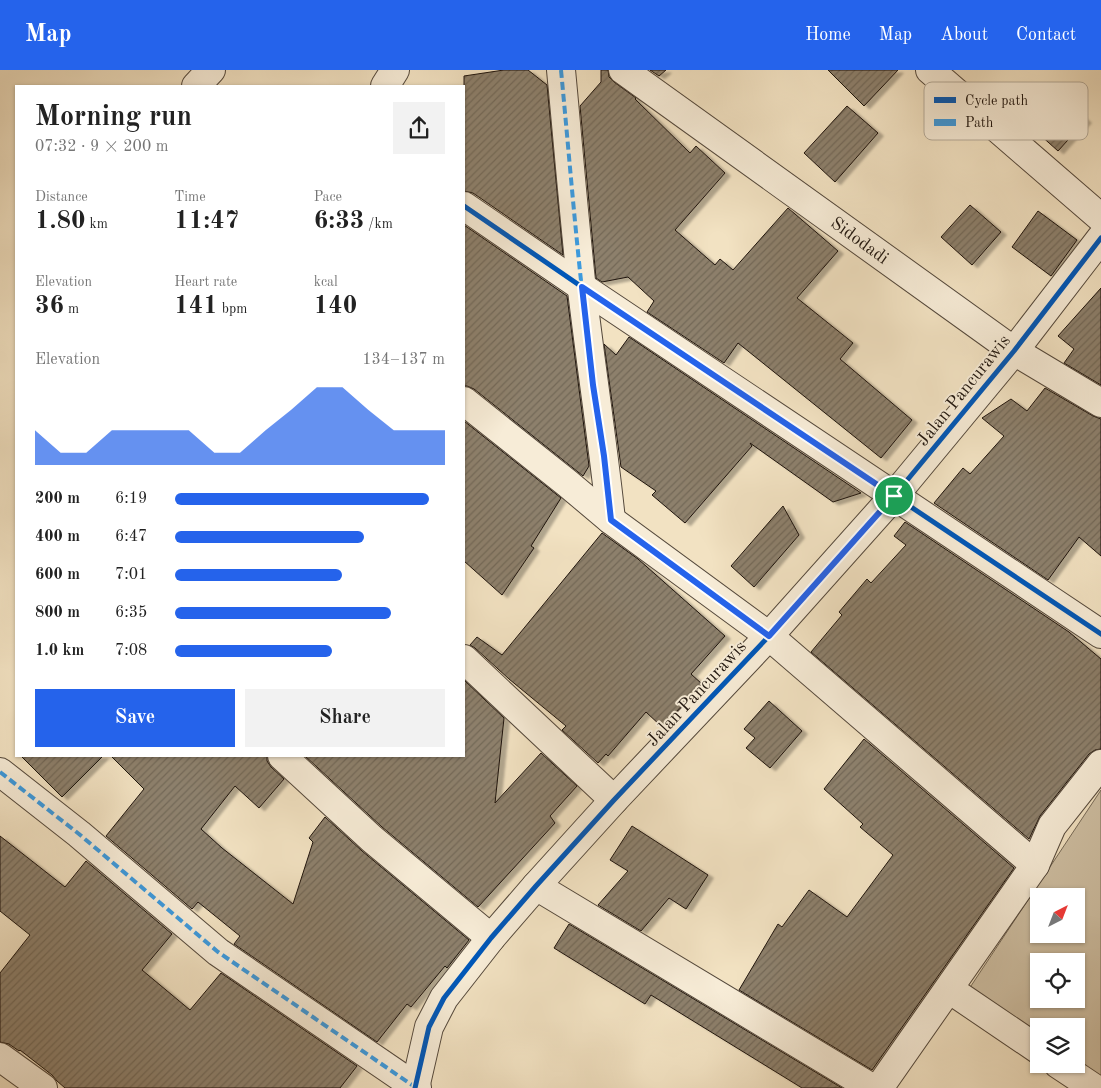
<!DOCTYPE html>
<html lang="en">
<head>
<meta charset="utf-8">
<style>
  :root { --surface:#fff; --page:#f2f2f2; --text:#222; --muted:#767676; --accent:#2563eb }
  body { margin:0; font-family:"Old Standard TT",serif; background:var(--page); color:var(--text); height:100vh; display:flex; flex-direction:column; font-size:19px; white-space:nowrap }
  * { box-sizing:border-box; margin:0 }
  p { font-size:16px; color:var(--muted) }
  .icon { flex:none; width:28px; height:28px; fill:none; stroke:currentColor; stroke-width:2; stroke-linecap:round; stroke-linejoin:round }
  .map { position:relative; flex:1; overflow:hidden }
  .sheet { position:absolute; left:15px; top:15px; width:450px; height:672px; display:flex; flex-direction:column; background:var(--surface); border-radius:0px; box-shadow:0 1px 4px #0004 }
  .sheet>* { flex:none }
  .needle { width:32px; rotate:42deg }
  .controls { position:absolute; left:1030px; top:818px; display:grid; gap:10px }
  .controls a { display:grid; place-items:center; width:55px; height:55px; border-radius:0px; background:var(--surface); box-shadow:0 1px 4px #0004; font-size:25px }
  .pin { position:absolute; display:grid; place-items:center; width:42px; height:42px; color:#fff; margin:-21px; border:2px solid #fff; border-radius:50%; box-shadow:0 1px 5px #0007 }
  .round { display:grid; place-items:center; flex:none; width:52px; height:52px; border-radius:0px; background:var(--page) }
  .overview { display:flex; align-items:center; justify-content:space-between; height:85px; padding:0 20px }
  h1 { font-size:28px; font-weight:700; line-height:38px }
  .metrics { display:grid; grid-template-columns:repeat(3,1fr); gap:8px; height:85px; padding:5px 20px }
  .metrics div { display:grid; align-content:center }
  .metrics b { font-size:25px; font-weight:700 }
  .metrics small { font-size:14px; font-weight:400 }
  .metrics p { font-size:14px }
  .chart { height:140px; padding:10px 20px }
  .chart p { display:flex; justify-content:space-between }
  .chart svg { width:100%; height:90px; margin-top:5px; fill:var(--accent); opacity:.7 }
  .action { display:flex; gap:10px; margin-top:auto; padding:10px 20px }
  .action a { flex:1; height:58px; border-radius:0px; background:var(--accent); color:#fff; font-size:20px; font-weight:700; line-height:58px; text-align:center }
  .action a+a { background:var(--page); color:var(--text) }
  ul { padding:0 20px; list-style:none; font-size:16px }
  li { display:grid; grid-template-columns:80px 60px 1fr; align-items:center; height:38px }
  li i { height:12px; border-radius:6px; background:var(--accent) }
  header { display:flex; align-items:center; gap:30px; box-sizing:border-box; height:70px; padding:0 25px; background:var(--accent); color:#fff }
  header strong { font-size:24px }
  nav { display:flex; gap:28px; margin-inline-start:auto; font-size:18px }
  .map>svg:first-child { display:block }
</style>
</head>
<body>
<header>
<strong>Map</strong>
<nav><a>Home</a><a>Map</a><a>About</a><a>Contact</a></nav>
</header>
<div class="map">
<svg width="1101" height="1018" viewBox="0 0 1101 1018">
  <defs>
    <pattern id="building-hatch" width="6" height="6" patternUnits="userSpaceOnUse" patternTransform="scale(1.25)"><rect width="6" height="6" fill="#8d806c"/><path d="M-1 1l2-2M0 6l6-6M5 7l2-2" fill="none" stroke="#736857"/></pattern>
    <filter id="shadow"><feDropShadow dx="5.5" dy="3" stdDeviation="1" flood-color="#0004"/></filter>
  </defs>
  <rect width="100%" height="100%" fill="#f2e2c2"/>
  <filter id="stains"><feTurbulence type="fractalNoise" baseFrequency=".004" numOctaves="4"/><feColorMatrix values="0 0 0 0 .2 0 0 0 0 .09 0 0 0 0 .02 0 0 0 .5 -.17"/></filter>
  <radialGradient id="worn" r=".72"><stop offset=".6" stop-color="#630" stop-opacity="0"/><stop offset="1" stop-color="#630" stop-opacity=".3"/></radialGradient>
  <path fill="#cebfa3" stroke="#766a58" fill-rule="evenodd" d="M 1101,720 L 1101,1018 L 1076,994 L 1076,956 L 1039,956 L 1039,988 L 959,934 ZM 1039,826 L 1076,826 L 1076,864 L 1039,864 ZM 1039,891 L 1076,891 L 1076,929 L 1039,929 Z"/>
  <g fill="url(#building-hatch)" stroke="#1f150e" filter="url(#shadow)">
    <path d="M 504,0 L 528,0 L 547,15 L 563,185 L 473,123 L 464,121 L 464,6 Z"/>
    <path d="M 601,0 L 608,0 L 609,7 L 614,12 L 636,28 L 635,29 L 690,83 L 696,76 L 725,103 L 675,160 L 715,195 L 720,189 L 733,200 L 788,138 L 838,181 L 797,228 L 853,273 L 840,289 L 912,350 L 881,388 L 738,273 L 724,293 L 647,242 L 654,231 L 628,207 L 602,212 L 596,208 L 580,36 L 601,12 Z"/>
    <path d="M 650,0 L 666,0 L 659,6 Z"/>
    <path d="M 828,0 L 898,0 L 864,36 Z"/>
    <path d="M 1057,24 L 1086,50 L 1058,81 L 1029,55 Z"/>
    <path d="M 847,36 L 878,63 L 835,112 L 804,83 Z"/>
    <path d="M 970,135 L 1001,162 L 972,195 L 941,167 Z"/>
    <path d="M 1038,141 L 1077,170 L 1051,206 L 1012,177 Z"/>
    <path d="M 464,155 L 567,226 L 589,396 L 583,406 L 474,319 L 467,316 L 464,316 Z"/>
    <path d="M 1101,218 L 1101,315 L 1064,293 L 1074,279 L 1058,266 Z"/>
    <path d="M 629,267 L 861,423 L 833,432 L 750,373 L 752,376 L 685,453 L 652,425 L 656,421 L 621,397 L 604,274 L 616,285 Z"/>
    <path d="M 1045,318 L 1093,346 L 1101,349 L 1101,486 L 1079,467 L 1048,510 L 934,433 L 963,398 L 970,404 L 1004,366 L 982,348 L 1011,329 L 1027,341 Z"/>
    <path d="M 464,351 L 561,428 L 531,476 L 534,478 L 502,525 L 464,491 Z"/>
    <path d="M 783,436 L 799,465 L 754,517 L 731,496 Z"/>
    <path d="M 905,452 L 1069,562 L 1101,589 L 1101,679 L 1095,680 L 1089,684 L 1040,746 L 1029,769 L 811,582 L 842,545 L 839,542 L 867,509 L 871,513 L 906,475 L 894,466 Z"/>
    <path d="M 602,463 L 638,489 L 725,566 L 691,604 L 702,614 L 662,657 L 646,642 L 608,686 L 606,684 L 598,693 L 562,660 L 566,656 L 509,609 L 475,578 L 470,575 L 477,567 L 502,585 Z"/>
    <path d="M 464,610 L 504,648 L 495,733 L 541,683 L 577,716 L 550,746 L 555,753 L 478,837 L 382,757 L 305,686 L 464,686 Z"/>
    <path d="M 769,631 L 802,661 L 770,698 L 746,678 L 755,668 L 744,659 Z"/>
    <path d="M 864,669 L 1014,798 L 872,1000 L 739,920 L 778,854 L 782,857 L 809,820 L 847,847 L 893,785 L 860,757 L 863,754 L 824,719 Z"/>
    <path d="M 21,686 L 103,686 L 62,727 Z"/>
    <path d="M 111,686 L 267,686 L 267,691 L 271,697 L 284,709 L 259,738 L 235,716 L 201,759 L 222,778 L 293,834 L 313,772 L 309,768 L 325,747 L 362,781 L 469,870 L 447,898 L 445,896 L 411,937 L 407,934 L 377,972 L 234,874 L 240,866 L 198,832 L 192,839 L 106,766 L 144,719 Z"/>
    <path d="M 632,756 L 708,805 L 686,839 L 669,828 L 641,861 L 598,835 L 628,801 L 610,790 Z"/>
    <path d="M 0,766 L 65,817 L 86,791 L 172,864 L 142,900 L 190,940 L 221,903 L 357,996 L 340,1018 L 65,1018 L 57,1011 L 52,1005 L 20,980 L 19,981 L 9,974 L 0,972 L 0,903 L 30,865 L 0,841 Z"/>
    <path d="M 569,854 L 842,1018 L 802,1018 L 651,925 L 645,934 L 554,878 Z"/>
  </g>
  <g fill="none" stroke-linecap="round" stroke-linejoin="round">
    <g stroke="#54483b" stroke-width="30">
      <g id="minor">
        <path d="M 561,0 C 568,73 574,147 582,220 C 591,297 603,373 611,450"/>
        <path d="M 623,0 L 1014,281 L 1101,333"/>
        <path d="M 930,0 L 1101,148"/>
        <path d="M 196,16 L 211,0"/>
        <path d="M 385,16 L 395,0"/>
        <path d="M 464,136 L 582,217 L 1101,564"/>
        <path d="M 464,331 L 567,413 L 611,450 L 769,566 L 1035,795"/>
        <path d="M 464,589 L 614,730"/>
        <path d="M 282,686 L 372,769 L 491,868"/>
        <path d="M 0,702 L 79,764 L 218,882 L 417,1018"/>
        <path d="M 536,816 L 872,1018"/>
        <path d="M 949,919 L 1039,980"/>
        <path d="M 0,987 L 43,1018"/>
        <path d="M 1058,994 L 1094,1018"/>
        <path d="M 415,1018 L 429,957 L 444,928 L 491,868 L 536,816 L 614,730 L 769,566 L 894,426 L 1014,281 L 1101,168"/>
        <path d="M 879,1018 L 1035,795 L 1052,756 L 1101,694"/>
      </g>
    </g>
    <use href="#minor" stroke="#f7ecd7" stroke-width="28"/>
    <g stroke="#3c9ade" stroke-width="4" stroke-dasharray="8 4" stroke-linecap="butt">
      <path d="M 561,0 C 568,73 574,147 582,220 C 591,297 603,373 611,450"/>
      <path d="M 0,702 L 79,764 L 218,882 L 415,1017"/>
    </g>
    <g stroke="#f7ecd7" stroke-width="8">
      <g id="cycleway">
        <path d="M 464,136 L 582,217 L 1101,564"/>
        <path d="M 415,1018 L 429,957 L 444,928 L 491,868 L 536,816 L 614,730 L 769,566 L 894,426 L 1014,281 L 1101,168"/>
      </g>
    </g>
    <use href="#cycleway" stroke="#0057b8" stroke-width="5"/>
  </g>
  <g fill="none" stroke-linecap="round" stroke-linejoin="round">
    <g stroke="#fff" stroke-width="10">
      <path id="route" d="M 582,217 L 894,426 L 769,566 L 611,450 L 604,386 L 593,315 Z"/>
    </g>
    <use href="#route" stroke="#2563eb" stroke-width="6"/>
  </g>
  <g text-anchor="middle" stroke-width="4" stroke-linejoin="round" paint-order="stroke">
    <g font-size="18" fill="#1f150e" stroke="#f7ecd7">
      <text transform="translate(860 170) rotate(36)" y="6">Sidodadi</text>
      <text transform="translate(963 320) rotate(-51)" y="6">Jalan Pancurawis</text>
      <text transform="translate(696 623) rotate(-47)" y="6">Jalan Pancurawis</text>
    </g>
  </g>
  <rect x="924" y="12" width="164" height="58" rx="8" fill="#f7ecd7" stroke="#b6ac9b" stroke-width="1"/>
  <rect x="934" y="27" width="22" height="6" fill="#0057b8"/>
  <rect x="934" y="49" width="22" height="7" fill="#3c9ade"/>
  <g font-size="14" fill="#1f150e">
    <text x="965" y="35">Cycle path</text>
    <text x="965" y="57">Path</text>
  </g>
  <rect width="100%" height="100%" filter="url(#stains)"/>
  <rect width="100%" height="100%" fill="url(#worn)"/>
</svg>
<div class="controls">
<a><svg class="needle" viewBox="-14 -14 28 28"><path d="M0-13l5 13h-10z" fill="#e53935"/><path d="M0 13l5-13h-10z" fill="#767676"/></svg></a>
<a><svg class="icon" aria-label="locate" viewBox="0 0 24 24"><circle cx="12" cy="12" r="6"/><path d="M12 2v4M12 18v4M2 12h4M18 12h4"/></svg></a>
<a><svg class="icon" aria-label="layers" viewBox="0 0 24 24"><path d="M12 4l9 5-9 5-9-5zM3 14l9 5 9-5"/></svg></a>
</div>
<div class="pin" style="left:894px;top:426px;background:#1e9e55"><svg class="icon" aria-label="arrive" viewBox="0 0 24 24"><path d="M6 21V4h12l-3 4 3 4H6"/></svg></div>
<section class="sheet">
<div class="overview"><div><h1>Morning run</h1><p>07:32 · 9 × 200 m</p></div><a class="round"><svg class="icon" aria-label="share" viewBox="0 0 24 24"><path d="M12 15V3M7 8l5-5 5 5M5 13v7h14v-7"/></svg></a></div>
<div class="metrics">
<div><p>Distance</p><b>1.80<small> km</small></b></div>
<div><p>Time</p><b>11:47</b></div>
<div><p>Pace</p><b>6:33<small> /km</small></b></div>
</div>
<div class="metrics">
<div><p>Elevation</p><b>36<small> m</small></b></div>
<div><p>Heart rate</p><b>141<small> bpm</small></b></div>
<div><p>kcal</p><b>140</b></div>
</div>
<div class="chart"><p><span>Elevation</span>134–137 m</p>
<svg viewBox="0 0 160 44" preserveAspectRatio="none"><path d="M0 44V27L10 38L20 38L30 27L40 27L50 27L60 27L70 38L80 38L90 27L100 17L110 6L120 6L130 17L140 27L150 27L160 27V44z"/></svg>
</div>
<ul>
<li><b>200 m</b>6:19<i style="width:94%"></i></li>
<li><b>400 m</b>6:47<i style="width:70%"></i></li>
<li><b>600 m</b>7:01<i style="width:62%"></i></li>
<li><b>800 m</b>6:35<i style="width:80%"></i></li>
<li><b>1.0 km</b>7:08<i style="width:58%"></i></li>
</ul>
<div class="action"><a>Save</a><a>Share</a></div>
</section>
</div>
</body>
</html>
